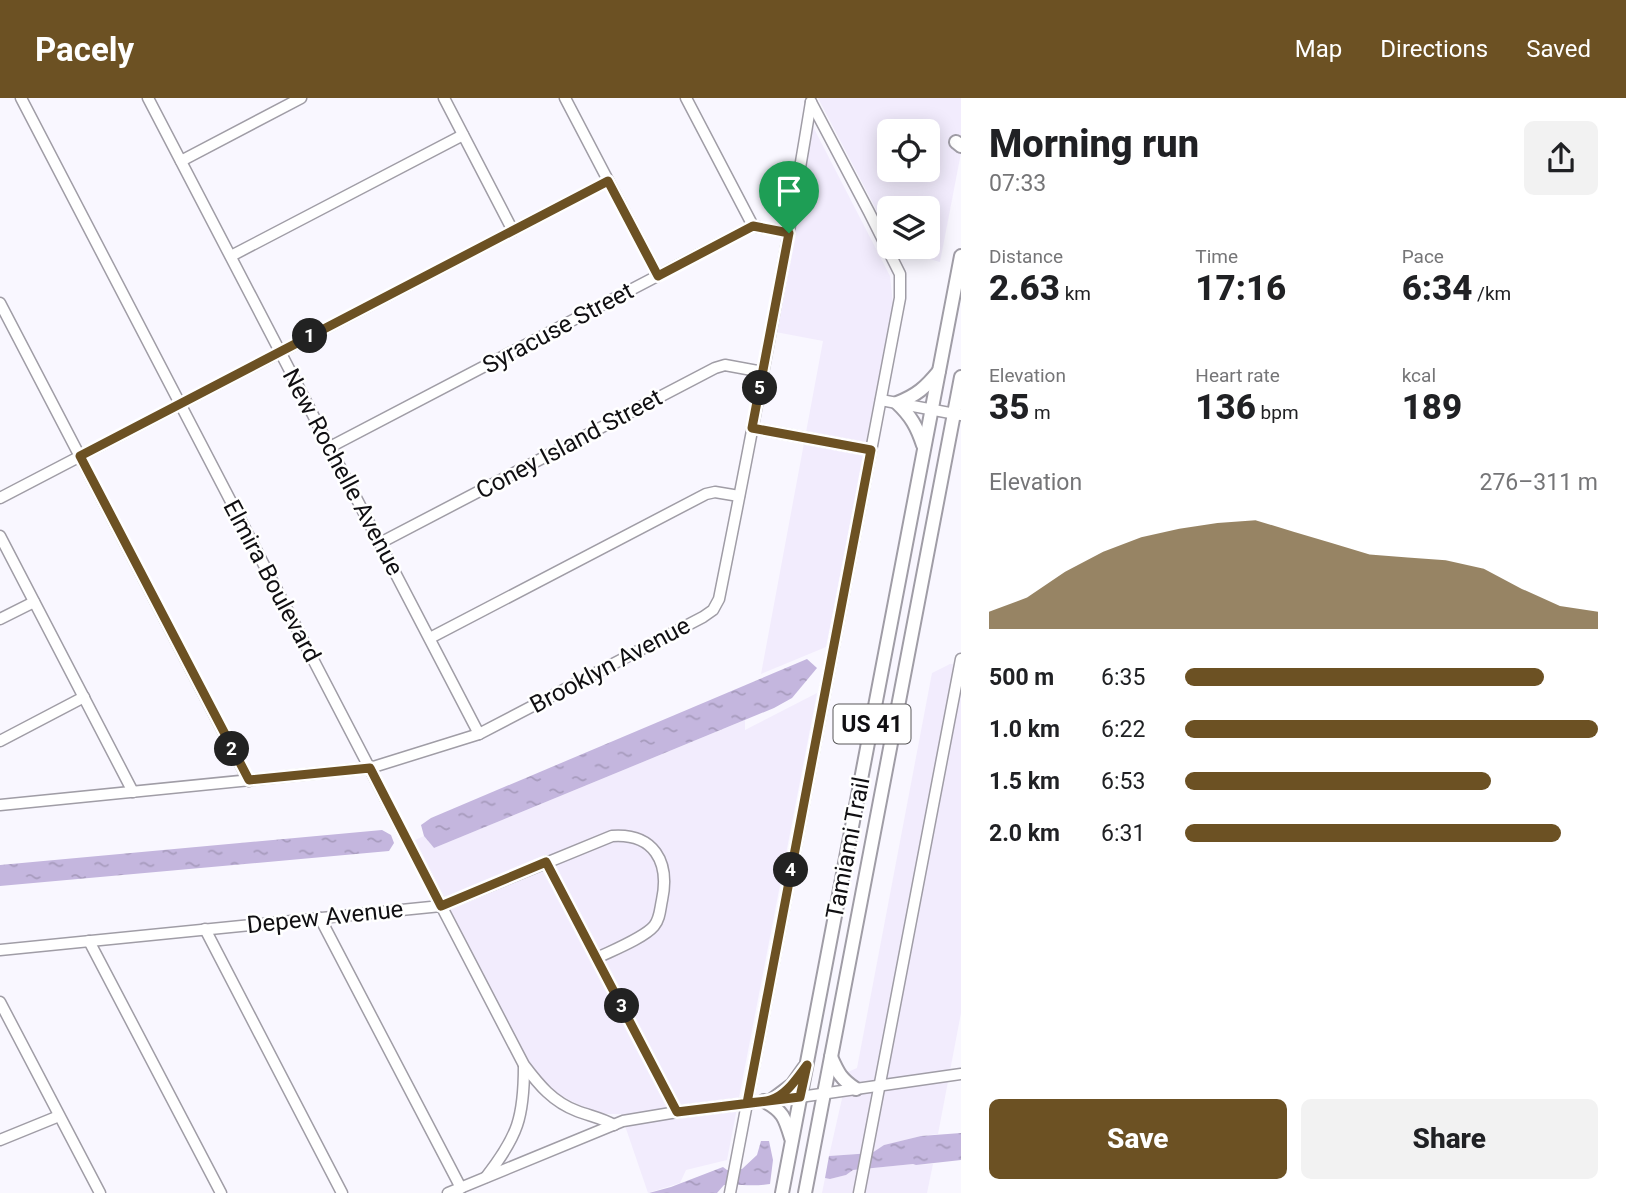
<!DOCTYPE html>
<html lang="en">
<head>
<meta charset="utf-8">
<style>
  :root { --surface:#fff; --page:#f2f2f2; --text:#202124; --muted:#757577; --accent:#6c5123 }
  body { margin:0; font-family:Roboto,sans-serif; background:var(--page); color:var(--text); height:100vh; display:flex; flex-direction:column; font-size:26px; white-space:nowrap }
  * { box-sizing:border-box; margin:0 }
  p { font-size:23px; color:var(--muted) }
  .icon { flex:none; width:38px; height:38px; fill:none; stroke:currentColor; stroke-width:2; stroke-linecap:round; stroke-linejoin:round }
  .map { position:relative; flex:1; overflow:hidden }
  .side { display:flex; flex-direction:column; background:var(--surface); width:665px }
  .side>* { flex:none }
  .tools { position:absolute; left:877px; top:21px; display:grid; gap:14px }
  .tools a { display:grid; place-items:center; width:63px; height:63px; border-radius:10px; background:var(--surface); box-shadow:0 4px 18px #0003; font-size:35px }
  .pin { position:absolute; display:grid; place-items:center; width:60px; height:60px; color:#fff; margin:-72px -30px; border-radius:50% 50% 50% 0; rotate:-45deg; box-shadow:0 0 7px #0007 }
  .pin .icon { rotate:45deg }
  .km { position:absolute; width:35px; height:35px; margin:-18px; border-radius:50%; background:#222; color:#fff; font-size:19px; line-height:35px; text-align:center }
  .round { display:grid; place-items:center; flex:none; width:74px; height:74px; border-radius:10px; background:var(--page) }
  .overview { display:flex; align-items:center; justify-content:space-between; height:119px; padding:0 28px }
  h1 { font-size:38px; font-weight:800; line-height:52px }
  .metrics { display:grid; grid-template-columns:repeat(3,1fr); gap:10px; height:119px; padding:7px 28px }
  .metrics div { display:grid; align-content:center }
  .metrics b { font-size:35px; font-weight:800 }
  .metrics small { font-size:19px; font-weight:400 }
  .metrics p { font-size:19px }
  .chart { height:196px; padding:14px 28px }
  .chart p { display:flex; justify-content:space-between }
  .chart svg { width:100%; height:126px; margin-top:7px; fill:var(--accent); opacity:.7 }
  .action { display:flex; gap:14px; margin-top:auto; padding:14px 28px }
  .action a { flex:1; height:80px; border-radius:10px; background:var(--accent); color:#fff; font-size:28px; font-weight:800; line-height:80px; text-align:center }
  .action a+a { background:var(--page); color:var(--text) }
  ul { padding:0 28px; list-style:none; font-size:23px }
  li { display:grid; grid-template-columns:112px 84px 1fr; align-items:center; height:52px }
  li i { height:18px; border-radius:9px; background:var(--accent) }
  header { display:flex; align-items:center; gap:42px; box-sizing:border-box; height:98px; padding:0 35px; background:var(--accent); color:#fff }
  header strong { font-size:33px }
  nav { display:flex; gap:38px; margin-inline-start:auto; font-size:24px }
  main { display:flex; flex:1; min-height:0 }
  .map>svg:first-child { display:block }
</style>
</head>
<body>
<header>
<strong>Pacely</strong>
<nav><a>Map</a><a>Directions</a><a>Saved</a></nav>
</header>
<main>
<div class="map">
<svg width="961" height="1095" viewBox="0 0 961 1095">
  <defs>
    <pattern id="water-ripples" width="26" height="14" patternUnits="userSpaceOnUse" patternTransform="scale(1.75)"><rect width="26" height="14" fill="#c4b6de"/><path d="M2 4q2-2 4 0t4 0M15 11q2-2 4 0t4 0" fill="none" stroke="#a79bbd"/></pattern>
  </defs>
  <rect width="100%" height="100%" fill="#f9f7ff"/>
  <g fill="#f2ecfd" fill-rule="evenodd">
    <path d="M 818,0 L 961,0 L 961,55 L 940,164 L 898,152 L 896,149 L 928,149 L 928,110 L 889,110 L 889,136 ZM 889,33 L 928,33 L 928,72 L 889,72 Z"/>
    <path d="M 806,15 L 890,178 L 893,206 L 826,549 L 761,576 L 823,243 L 765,232 Z"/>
    <path d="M 950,566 L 961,567 L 961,915 L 938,1036 L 921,1038 L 884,1047 L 872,1055 L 829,1058 L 848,974 L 857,970 L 932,575 Z"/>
    <path d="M 817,595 L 727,1062 L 686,1072 L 680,1085 L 648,1095 L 621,1016 L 606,1016 L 583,1009 L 556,995 L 536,975 L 521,951 L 413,743 L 424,738 L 434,750 L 745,622 L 745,632 Z"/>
    <path d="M 913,1066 L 916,1067 L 933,1066 L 927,1095 L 822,1095 L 825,1080 L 830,1081 L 846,1077 L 853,1072 Z"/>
  </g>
  <g fill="url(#water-ripples)">
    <path d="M 807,561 L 817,570 L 792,600 L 774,610 L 434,750 L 424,738 L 421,727 L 431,720 Z"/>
    <path d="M 382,732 L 391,737 L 394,745 L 389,753 L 0,788 L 0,767 Z"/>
    <path d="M 961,1035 L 961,1062 L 916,1067 L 913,1066 L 853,1072 L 846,1077 L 830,1081 L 825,1080 L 829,1058 L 872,1055 L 884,1047 L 921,1038 Z"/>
    <path d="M 761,1043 L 769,1043 L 773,1062 L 770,1086 C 753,1089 740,1086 724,1087 L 717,1095 L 649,1095 L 671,1089 L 723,1069 L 727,1072 L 742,1071 L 757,1057 Z"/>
  </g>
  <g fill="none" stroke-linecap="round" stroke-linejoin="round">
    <g stroke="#a09da6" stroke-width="13">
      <g id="minor">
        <path d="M 21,0 L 524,967 C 539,987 553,1004 577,1013 C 590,1018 602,1020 614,1027"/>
        <path d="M 148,0 L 479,636"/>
        <path d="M 444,0 L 513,133"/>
        <path d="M 565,0 L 658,178"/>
        <path d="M 686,0 L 753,128"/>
        <path d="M 181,63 L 301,0"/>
        <path d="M 231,158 L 463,37"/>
        <path d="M 0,205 L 249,683"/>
        <path d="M 881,302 L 961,317"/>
        <path d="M 752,330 L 871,352"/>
        <path d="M 330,349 L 753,128 L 789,135"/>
        <path d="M 0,400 L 608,83"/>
        <path d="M 0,438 L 133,694"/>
        <path d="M 380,445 L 715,270 L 725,267 L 763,274"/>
        <path d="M 0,521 L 34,504"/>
        <path d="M 430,540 L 706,396 L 715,394 L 739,398"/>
        <path d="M 0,643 L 84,599"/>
        <path d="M 0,707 L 370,670 L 479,636 L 703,519 L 713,512 L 719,501 C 752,336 784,170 811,4"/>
        <path d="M 546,764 L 677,1014"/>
        <path d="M 320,820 L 461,1090"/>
        <path d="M 205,831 L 342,1095"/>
        <path d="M 89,843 L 221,1095"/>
        <path d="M 0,852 L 441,808 L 612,738 C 654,735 670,764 662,802 C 660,811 660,821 654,828 C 644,840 611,853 597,860"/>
        <path d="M 0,904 L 100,1095"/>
        <path d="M 0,1042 L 59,1018"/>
        <path d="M 486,1079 C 518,1038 524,1019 524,968"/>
        <path d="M 448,1095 L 623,1023 L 677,1014 L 800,999 L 961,976"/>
        <path d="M 730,1095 L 900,200 L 900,176 L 869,114 L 811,4"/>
        <path d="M 859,1095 L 961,561"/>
      </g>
    </g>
    <g stroke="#a09da6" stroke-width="16">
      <g id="major">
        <path d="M 956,44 L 961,48"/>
        <path d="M 923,347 C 917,329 911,318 897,305 C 917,297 925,290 939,273"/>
        <path d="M 831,959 C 838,975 841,981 856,991"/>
        <path d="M 772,1002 L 792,987 L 804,970"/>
        <path d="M 764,1003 C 783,1013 785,1020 791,1040"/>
        <path d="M 782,1095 L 961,158"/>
        <path d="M 805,1095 L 961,279"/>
      </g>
    </g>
    <use href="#minor" stroke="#fff" stroke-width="10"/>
    <use href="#major" stroke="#fff" stroke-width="12"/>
  </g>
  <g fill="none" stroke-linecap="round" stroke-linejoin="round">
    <g stroke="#fff" stroke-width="14">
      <path id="route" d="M 789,135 L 753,128 L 658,178 L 608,83 L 80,358 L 249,682 L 370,670 L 441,808 L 546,764 L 677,1014 L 800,999 L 807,967 C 797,980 786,998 770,1002 C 763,1004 754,1004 747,1005 L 871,352 L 752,330 L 789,135"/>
    </g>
    <use href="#route" stroke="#6c5123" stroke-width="9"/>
  </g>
  <g text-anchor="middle" stroke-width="5" stroke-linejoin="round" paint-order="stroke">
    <rect fill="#fff" stroke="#585759" stroke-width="2" x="833.5" y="606.5" width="77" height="39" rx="5"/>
    <g font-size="23" font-weight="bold" fill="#100f12">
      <text x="872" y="634">US 41</text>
    </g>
    <g font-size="24" fill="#100f12" stroke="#fff">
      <text transform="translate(558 230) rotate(-28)" y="8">Syracuse Street</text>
      <text transform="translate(569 346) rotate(-28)" y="8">Coney Island Street</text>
      <text transform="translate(343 374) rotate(62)" y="8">New Rochelle Avenue</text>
      <text transform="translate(272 483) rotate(62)" y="8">Elmira Boulevard</text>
      <text transform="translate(610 567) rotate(-28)" y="8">Brooklyn Avenue</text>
      <text transform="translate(848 750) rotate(-79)" y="8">Tamiami Trail</text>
      <text transform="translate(325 819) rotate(-6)" y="8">Depew Avenue</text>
    </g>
  </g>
</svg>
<div class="tools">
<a><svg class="icon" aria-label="locate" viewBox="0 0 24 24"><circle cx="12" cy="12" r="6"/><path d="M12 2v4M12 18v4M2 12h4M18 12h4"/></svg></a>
<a><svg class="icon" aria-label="layers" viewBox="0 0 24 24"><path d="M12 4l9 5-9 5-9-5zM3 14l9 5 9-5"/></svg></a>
</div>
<div class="pin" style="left:789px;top:135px;background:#1e9e55"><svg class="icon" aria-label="arrive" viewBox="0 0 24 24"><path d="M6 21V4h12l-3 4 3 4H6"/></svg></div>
<b class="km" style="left:310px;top:238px">1</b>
<b class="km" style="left:232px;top:651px">2</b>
<b class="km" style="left:622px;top:908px">3</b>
<b class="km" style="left:791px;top:772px">4</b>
<b class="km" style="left:760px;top:290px">5</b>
</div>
<section class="side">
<div class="overview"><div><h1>Morning run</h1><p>07:33</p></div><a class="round"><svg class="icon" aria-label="share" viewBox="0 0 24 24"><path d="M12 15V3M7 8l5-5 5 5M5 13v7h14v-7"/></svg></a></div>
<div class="metrics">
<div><p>Distance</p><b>2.63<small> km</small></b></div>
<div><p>Time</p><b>17:16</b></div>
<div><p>Pace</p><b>6:34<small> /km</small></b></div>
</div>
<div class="metrics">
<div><p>Elevation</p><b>35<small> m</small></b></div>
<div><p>Heart rate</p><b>136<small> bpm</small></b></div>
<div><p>kcal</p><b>189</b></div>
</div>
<div class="chart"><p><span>Elevation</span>276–311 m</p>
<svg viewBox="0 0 160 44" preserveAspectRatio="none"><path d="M0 44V38L10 33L20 24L30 17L40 12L50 9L60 7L70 6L80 10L90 14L100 18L110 19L120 20L130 23L140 30L150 36L160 38V44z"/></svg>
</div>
<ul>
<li><b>500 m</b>6:35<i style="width:87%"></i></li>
<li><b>1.0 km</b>6:22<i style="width:100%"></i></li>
<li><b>1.5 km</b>6:53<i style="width:74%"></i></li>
<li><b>2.0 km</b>6:31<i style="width:91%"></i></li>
</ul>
<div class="action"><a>Save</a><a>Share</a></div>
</section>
</main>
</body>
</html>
